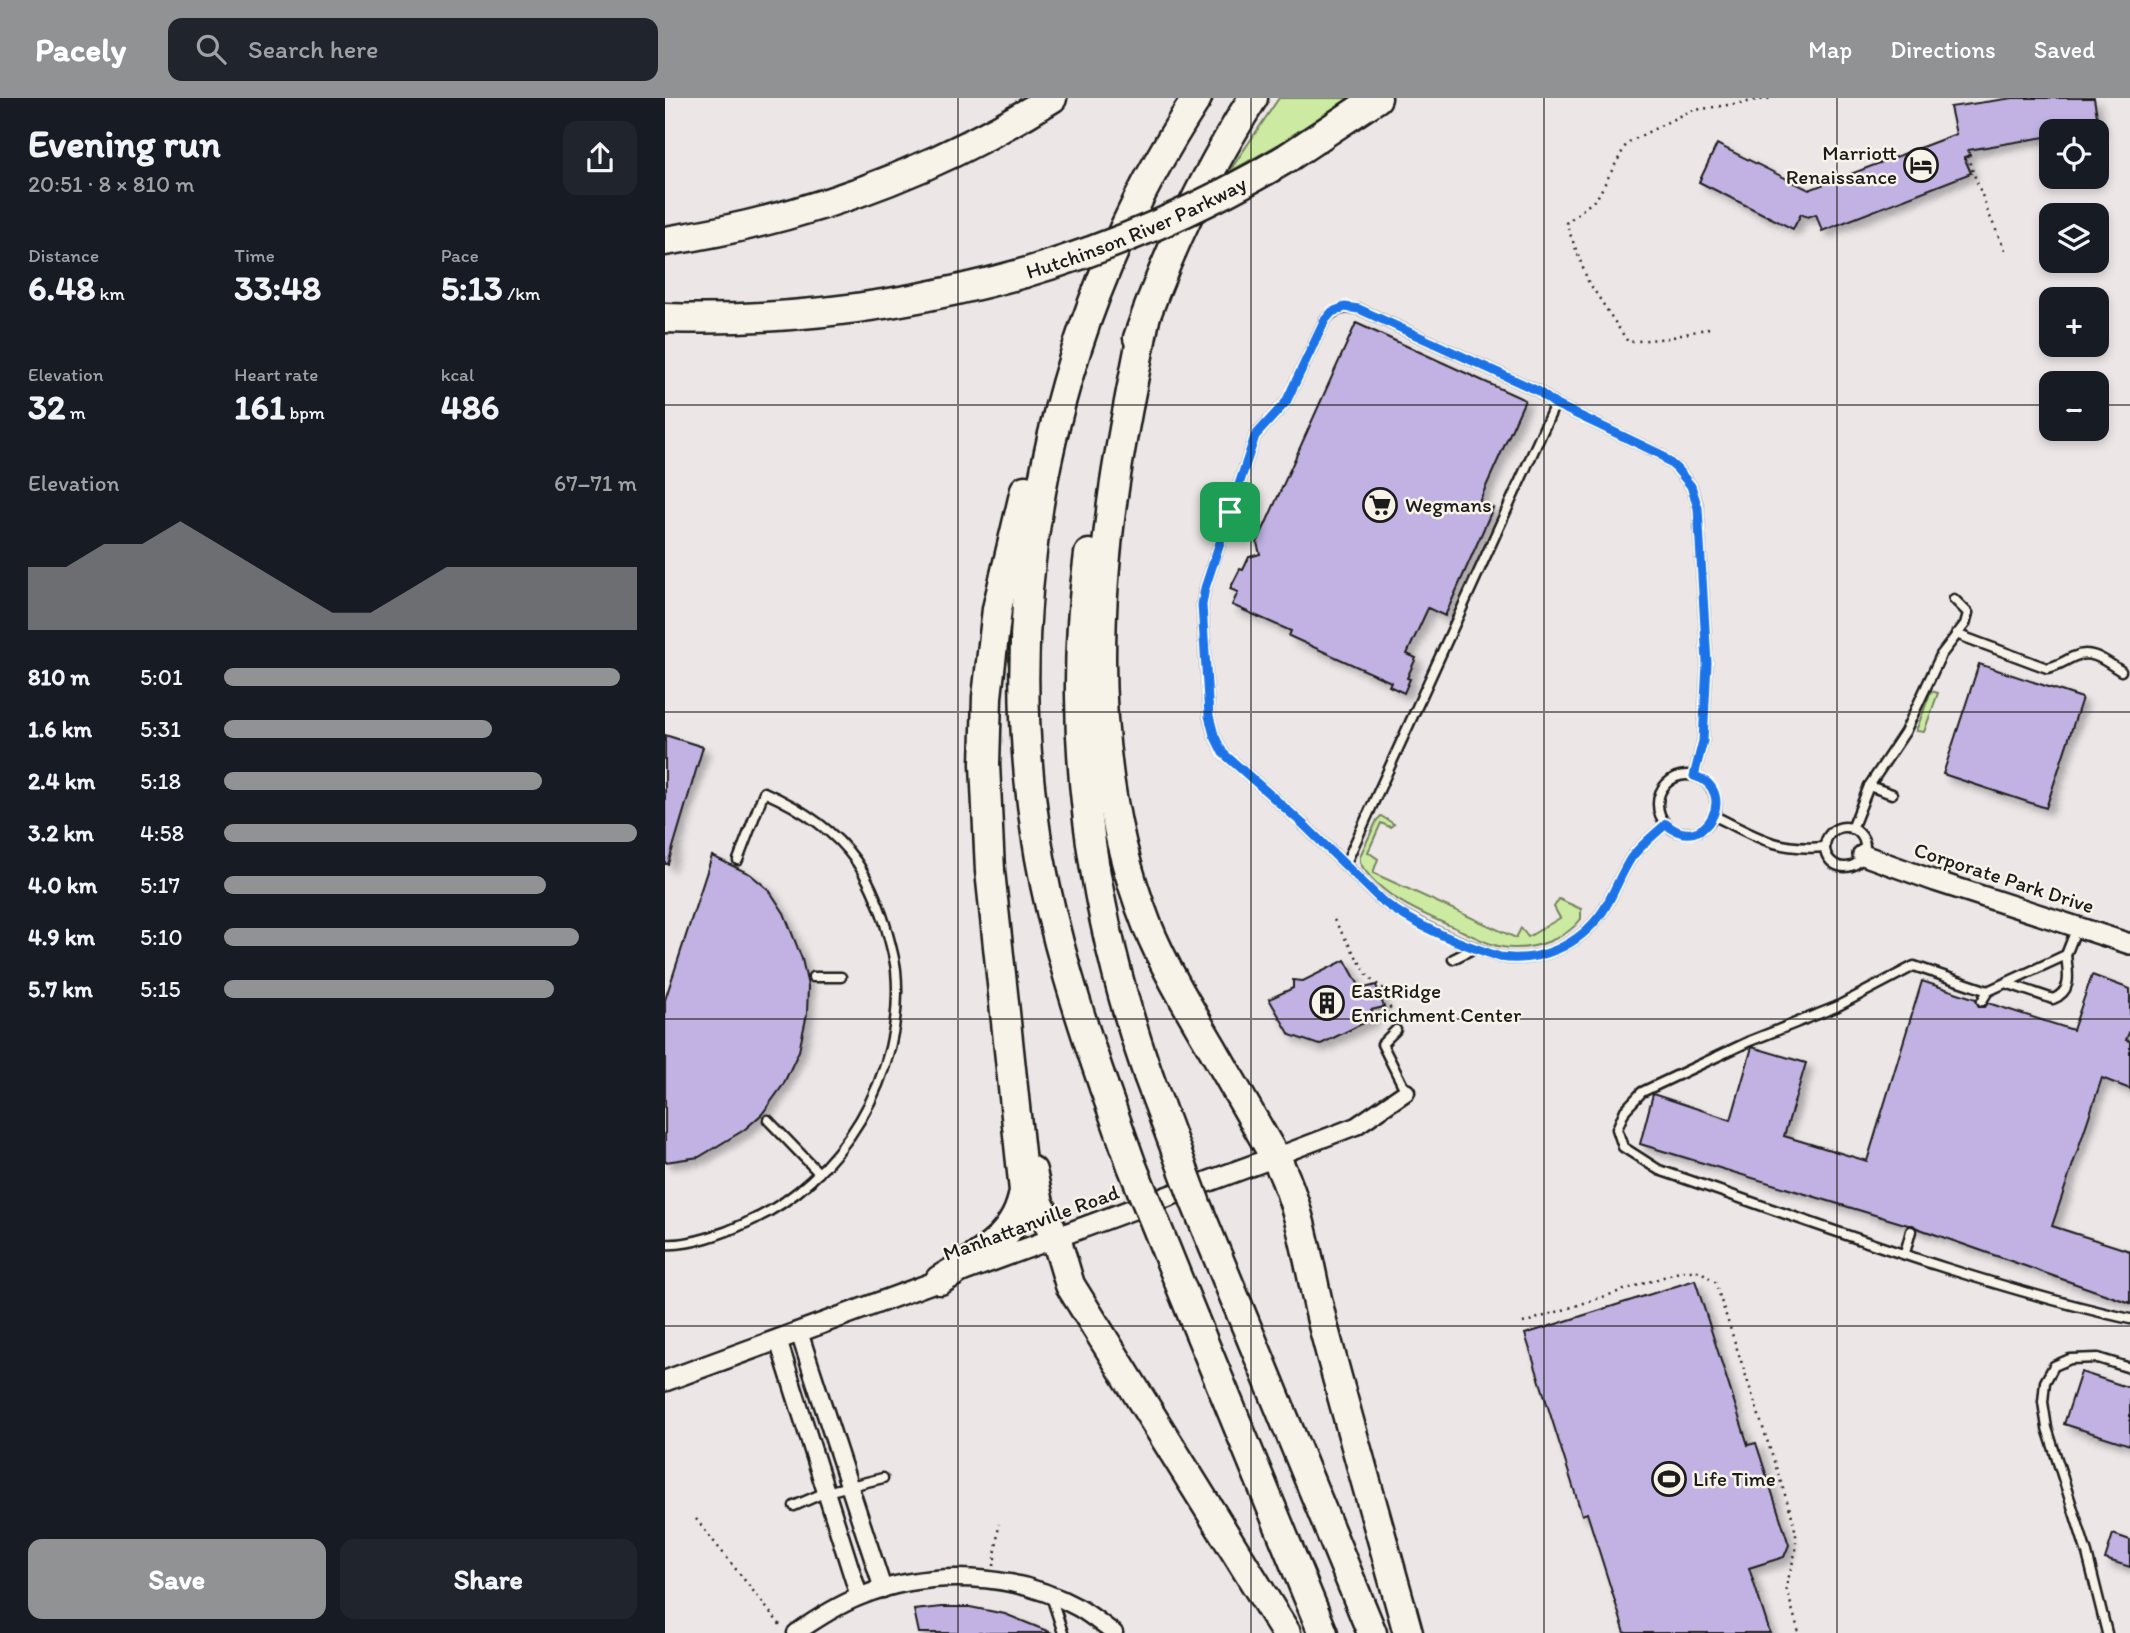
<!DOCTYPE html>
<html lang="en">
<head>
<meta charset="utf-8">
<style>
  :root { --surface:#171b24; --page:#20242c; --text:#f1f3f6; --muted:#9ea1a6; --accent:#919294 }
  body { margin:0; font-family:Itim,sans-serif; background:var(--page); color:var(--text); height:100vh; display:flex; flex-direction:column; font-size:26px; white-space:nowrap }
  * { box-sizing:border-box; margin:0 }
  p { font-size:23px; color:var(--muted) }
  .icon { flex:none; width:38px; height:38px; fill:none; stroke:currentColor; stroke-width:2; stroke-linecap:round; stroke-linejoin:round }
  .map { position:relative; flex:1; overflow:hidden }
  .details { display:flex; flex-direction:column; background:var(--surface); width:665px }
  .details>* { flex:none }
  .controls { position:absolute; left:1374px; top:21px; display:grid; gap:14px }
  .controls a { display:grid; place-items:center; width:70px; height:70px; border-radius:14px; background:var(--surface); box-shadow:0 4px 10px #0003; font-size:35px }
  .pin { position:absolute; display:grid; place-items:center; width:60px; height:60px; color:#fff; margin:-30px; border-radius:14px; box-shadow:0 4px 10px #0006 }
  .round { display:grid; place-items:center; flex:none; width:74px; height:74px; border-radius:14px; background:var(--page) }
  .headline { display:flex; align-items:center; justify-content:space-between; height:119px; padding:0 28px }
  h1 { font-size:38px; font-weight:700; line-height:52px }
  .stats { display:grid; grid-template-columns:repeat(3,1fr); gap:10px; height:119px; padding:7px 28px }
  .stats div { display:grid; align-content:center }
  .stats b { font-size:35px; font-weight:700 }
  .stats small { font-size:19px; font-weight:400 }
  .stats p { font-size:19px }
  .chart { height:196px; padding:14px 28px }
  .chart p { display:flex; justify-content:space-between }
  .chart svg { width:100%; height:126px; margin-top:7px; fill:var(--accent); opacity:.7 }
  .primary-button { display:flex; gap:14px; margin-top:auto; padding:14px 28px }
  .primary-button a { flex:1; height:80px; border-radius:14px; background:var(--accent); color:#fff; font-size:28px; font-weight:700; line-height:80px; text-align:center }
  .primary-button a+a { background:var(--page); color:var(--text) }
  ul { padding:0 28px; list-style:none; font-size:23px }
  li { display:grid; grid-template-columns:112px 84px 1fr; align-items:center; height:52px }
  li i { height:18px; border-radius:9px; background:var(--accent) }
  header { display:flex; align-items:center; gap:42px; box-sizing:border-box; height:98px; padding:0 35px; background:var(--accent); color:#fff }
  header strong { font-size:33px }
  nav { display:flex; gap:38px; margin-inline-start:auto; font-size:24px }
  .search { width:490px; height:63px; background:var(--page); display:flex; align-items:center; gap:18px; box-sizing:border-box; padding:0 24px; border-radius:14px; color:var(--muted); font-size:26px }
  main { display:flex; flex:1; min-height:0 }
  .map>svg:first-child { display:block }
</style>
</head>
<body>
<header>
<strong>Pacely</strong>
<div class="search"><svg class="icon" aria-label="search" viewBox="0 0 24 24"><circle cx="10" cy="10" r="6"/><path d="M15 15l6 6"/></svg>Search here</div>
<nav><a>Map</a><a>Directions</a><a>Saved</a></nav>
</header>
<main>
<section class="details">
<div class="headline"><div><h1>Evening run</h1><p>20:51 · 8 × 810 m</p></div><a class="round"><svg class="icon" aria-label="share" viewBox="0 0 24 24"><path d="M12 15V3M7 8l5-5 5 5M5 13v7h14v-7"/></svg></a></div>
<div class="stats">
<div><p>Distance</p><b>6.48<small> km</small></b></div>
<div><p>Time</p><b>33:48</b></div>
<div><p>Pace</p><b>5:13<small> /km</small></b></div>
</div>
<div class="stats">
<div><p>Elevation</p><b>32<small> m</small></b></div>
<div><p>Heart rate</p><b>161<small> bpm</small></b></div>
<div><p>kcal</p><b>486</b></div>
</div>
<div class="chart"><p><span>Elevation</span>67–71 m</p>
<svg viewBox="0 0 160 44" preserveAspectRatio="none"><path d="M0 44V22L10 22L20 14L30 14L40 6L50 14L60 22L70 30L80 38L90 38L100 30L110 22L120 22L130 22L140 22L150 22L160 22V44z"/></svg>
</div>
<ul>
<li><b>810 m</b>5:01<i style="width:96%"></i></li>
<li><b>1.6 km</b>5:31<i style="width:65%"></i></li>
<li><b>2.4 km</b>5:18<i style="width:77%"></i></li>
<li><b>3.2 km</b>4:58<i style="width:100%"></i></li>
<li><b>4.0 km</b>5:17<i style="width:78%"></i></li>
<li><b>4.9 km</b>5:10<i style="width:86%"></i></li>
<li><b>5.7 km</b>5:15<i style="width:80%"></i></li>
</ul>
<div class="primary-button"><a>Save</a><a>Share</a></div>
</section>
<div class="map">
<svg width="1465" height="1535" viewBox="0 0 1465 1535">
  <defs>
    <filter id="shadow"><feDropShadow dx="6" dy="6" stdDeviation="3.5" flood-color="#0004"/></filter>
  </defs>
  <rect width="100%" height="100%" fill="#ece6e7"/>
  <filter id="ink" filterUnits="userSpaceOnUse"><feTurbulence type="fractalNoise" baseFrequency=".0143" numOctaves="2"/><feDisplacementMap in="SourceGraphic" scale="14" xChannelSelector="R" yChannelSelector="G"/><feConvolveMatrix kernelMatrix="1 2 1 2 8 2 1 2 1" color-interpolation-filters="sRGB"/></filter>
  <g filter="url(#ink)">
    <g fill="#cceaa1" stroke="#74835e" stroke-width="2">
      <path d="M 614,0 L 684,0 L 614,46 L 564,74 Z"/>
      <path d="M 1266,593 L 1273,595 L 1259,634 L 1251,633 Z"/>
      <path d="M 716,718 L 729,726 L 725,729 L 716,725 L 703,754 L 713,761 L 708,775 L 851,840 L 856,830 L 863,839 L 895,820 L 889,809 L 894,801 L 916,811 L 916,821 C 902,840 871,851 848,850 C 830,850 814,841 797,833 C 761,817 717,801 695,765 L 695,758 L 712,722 Z"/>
    </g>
    <g fill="#c1b2e3" stroke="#1c1c1c" stroke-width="2" filter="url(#shadow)">
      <path d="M 1348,0 L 1429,0 L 1434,30 L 1414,33 L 1386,33 L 1386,38 L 1303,52 L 1305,57 L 1299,59 L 1306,75 L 1157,133 L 1151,116 L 1143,119 L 1136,116 L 1128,131 L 1034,84 L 1052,46 L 1144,92 L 1291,36 L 1285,9 Z"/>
      <path d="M 691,225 L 860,302 L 814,404 L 828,410 L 780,518 L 763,510 L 742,556 L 751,560 L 742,580 L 745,581 L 739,595 L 724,588 L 726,584 L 624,538 L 626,533 L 567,507 L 573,494 L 565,491 L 575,471 L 578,472 L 584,459 L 595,456 L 592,445 Z"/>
      <path d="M 1314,566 L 1417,600 L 1381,710 L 1278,676 Z"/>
      <path d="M 0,637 L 38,649 L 3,766 L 0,766 Z"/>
      <path d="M 47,758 L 85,776 L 104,792 L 119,815 L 137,861 L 143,888 L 142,916 L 134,953 L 118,987 L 97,1016 L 79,1032 L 34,1059 L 0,1064 L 0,902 Z"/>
      <path d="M 680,862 L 696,891 L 711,887 L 719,909 L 706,912 L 709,920 L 654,947 L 625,937 L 604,901 L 628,890 L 628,882 L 638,883 Z"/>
      <path d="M 1427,877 L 1465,891 L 1465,932 L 1461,942 L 1465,943 L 1465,991 L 1437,980 L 1387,1128 L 1465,1153 L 1465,1205 L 1252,1130 L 1248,1127 L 1243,1127 L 975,1046 L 988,996 L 1066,1022 L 1087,949 L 1141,965 L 1119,1038 L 1202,1063 L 1257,883 L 1311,901 L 1314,909 L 1320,909 L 1323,905 L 1408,932 Z"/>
      <path d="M 1030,1182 L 1083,1347 L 1091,1345 L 1124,1447 L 1119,1459 L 1084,1470 L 1105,1535 L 960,1535 L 922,1415 L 917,1417 L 860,1236 Z"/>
      <path d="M 1416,1274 L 1465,1290 L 1465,1347 L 1399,1326 Z"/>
      <path d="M 1448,1436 L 1465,1442 L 1465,1469 L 1440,1461 Z"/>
      <path d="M 277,1509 L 305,1509 L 340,1516 L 387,1535 L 254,1535 L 249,1512 Z"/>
    </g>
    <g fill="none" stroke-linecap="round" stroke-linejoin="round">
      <g stroke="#1c1c1c" stroke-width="13">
        <g id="service">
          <path d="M 1291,536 L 1382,570 C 1393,568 1399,563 1408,559 C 1427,550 1441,564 1456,573"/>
          <circle cx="1022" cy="706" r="29"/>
          <path d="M 1204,688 L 1227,696"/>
          <path d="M 1048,717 C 1091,739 1111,753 1160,749"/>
          <path d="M 1001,726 C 989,737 976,747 966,760 C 955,777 949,796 938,813 C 915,847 875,865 835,859 C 794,844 751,828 716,802 L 638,726 L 558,655 L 549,637 L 544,619 L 537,507 L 540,490 L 590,338 L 621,304 L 660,222 C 670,210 680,209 694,211 L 873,293 L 890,306 L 995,356 L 1012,371 L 1026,388 L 1033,409 L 1042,565 L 1038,643 L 1029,678"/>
          <circle cx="1180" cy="749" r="20"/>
          <path d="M 1187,731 L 1204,688 L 1240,634 L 1276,557 L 1300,526 L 1303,515 L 1289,501"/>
          <path d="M 680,767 L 890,306"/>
          <path d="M 1412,829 L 1401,857 L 1323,893 L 1249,868 L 1171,909 L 1085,943 L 977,994 L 960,1012 L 952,1031 L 958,1049 L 994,1072 C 1150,1125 1305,1185 1465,1221"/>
          <path d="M 788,861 L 810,850"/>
          <path d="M 148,879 L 176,879"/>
          <path d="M 1341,885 L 1388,901 C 1408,893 1403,876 1401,857"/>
          <path d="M 1317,903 L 1323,893"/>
          <path d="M 731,932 L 717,946 L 741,994"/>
          <path d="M 103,1022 L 154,1075"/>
          <path d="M 0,1146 C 24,1148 60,1135 81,1125 C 176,1084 241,975 231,872 C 229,857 224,840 220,826 C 213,804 204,782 191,763 C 169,732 133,709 99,694 L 73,762"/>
          <path d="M 1240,1155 L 1246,1133"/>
          <path d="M 129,1408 L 161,1394 L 218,1380"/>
          <path d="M 386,1498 L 398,1535"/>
          <path d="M 1442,1535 L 1422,1455 L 1382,1330 L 1378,1304 L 1380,1284 L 1389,1268 L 1405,1261 L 1433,1260 L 1465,1270"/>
        </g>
      </g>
      <g stroke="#1c1c1c" stroke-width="21">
        <g id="minor">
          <path d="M 610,1059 L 691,1028 L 741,994"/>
          <path d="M 134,1234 L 218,1491"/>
          <path d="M 113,1242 L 194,1498"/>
          <path d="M 131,1535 C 151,1521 173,1507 196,1498 C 264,1471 350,1474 414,1510 C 426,1517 438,1527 449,1535"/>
        </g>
      </g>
      <g stroke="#1c1c1c" stroke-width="24">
        <g id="tertiary">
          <path d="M 1198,757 L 1270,783 L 1465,846"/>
          <path d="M 0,1283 L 610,1059"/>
        </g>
      </g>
      <g stroke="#1c1c1c" stroke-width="33">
        <g id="motorway">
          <path d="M 622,60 L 712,0"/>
          <path d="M 0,143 C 138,122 269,74 387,0"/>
          <path d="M 0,220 C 122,224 242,208 359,175"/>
          <path d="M 480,221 C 469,280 456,339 448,398 C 428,540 429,692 482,827 C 500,871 525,912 549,953 C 571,991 593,1030 615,1068 C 638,1117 645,1175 658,1227 C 685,1330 715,1432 743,1535"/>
          <path d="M 473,240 C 502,155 540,76 588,0"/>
          <path d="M 424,456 C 400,632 425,811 483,977"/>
          <path d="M 439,989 C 413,914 389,839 375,760 C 329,498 386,223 532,0"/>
          <path d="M 367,1073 L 374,1105 L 391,1140 L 405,1187 L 621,1535"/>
          <path d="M 275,1182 C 312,1159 352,1141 359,1093 L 325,773 L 320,666 L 322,599 L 332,511 L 360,392"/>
          <path d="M 573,1208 L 707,1535"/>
          <path d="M 529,1221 L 658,1535"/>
        </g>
      </g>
      <g stroke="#1c1c1c" stroke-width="2.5" stroke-dasharray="2 5" stroke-linecap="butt">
        <path d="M 1302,58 L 1322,110"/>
        <path d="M 1322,112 L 1340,152"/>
        <path d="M 1044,230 L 1004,240 L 963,244 L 923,183 L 901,125 L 932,100 L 962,45 L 1024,13 L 1107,0"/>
        <path d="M 669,822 L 704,880 L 719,891 L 729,922"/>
        <path d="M 858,1225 L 1017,1173 L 1035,1173 L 1050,1184 L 1127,1418 L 1131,1436 L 1131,1452 L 1121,1489 L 1134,1535"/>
        <path d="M 31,1421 L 116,1528"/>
        <path d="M 329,1468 L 334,1426"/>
      </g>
      <use href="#service" stroke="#f7f3e8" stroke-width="8"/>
      <use href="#minor" stroke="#f7f3e8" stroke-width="16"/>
      <use href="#tertiary" stroke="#f7f3e8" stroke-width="19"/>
      <use href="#motorway" stroke="#f7f3e8" stroke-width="28"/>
      <g stroke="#1c1c1c" stroke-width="33" stroke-linecap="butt">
        <g id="motorway-bridge">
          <path id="s1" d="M 359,175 C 451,148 540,109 622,60"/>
          <path d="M 483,977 L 531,1106 L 573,1208"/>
          <path d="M 439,989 L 467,1068 L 529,1221"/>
        </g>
      </g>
      <use href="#motorway-bridge" stroke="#f7f3e8" stroke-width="28"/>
    </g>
  </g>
  <g fill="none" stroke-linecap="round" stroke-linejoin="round" filter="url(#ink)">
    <g stroke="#fff" stroke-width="14">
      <path id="route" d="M 680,209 L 694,211 L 873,293 L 890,306 L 995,356 L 1012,371 L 1026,388 L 1033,410 L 1042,565 L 1038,643 L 1029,678 C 1075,691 1040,760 1001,726 C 989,737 976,747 966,760 C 955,777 949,796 938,813 C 915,847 875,865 835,859 C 794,845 751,829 716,802 L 638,726 L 558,655 L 549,637 L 544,618 L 537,507 L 540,490 L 590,338 L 621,304 L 660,222 L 667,214 Z"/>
    </g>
    <use href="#route" stroke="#1a73e8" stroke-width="9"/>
  </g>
  <path fill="none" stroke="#1c1c1c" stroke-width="2" stroke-opacity="0.55" d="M 293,0 L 293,1535M 586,0 L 586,1535M 879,0 L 879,1535M 1172,0 L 1172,1535M 0,307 L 1386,307M 1432,307 L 1465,307M 0,614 L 1465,614M 0,921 L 1465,921M 0,1228 L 1465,1228"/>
  <defs>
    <g id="hotel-ring" transform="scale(1.75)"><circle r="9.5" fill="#f7f3e8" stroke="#1c1c1c" stroke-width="1.5"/><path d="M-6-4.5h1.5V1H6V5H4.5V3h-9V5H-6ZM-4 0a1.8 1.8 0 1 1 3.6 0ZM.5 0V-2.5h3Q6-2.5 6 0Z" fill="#1c1c1c"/></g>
    <g id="supermarket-ring" transform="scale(1.75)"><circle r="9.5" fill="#f7f3e8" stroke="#1c1c1c" stroke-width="1.5"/><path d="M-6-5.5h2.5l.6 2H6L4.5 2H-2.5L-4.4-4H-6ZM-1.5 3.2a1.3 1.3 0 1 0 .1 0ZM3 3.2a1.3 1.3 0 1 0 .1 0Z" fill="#1c1c1c"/></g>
    <g id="building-ring" transform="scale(1.75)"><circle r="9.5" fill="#f7f3e8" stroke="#1c1c1c" stroke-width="1.5"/><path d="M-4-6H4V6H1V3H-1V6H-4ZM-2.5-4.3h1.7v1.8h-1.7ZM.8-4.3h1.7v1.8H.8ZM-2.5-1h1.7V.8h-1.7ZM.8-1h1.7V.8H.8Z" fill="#1c1c1c"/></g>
    <g id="stadium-ring" transform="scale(1.75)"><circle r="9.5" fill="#f7f3e8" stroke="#1c1c1c" stroke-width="1.5"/><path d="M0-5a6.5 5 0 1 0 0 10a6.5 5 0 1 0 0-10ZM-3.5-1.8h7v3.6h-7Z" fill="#1c1c1c"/></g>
  </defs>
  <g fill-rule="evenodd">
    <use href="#hotel-ring" x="1256" y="67"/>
    <use href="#supermarket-ring" x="715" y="407"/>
    <use href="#building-ring" x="662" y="905"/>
    <use href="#stadium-ring" x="1004" y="1381"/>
  </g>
  <g text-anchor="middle" stroke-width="5" stroke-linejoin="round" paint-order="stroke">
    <g font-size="21" fill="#1c1c1c" stroke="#f7f3e8" text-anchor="start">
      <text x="1232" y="62" text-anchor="end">Marriott<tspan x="1232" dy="24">Renaissance</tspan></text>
      <text x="740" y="414">Wegmans</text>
      <text x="686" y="900">EastRidge<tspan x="686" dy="24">Enrichment Center</tspan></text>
      <text x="1028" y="1388">Life Time</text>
    </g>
    <g font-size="21" fill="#1c1c1c" stroke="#f7f3e8">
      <text dy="7" stroke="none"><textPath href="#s1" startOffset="121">Hutchinson River Parkway</textPath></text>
      <text transform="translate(1339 780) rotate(18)" y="7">Corporate Park Drive</text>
      <text transform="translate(366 1125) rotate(-20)" y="7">Manhattanville Road</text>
    </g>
  </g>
</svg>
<div class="controls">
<a><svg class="icon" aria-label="locate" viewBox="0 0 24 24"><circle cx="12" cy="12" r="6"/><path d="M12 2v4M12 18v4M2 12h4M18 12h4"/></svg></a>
<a><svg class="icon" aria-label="layers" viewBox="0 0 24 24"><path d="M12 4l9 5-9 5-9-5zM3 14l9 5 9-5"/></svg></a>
<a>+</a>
<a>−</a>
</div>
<div class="pin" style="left:565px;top:414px;background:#1e9e55"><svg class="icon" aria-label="arrive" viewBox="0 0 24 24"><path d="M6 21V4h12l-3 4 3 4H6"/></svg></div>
</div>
</main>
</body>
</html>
